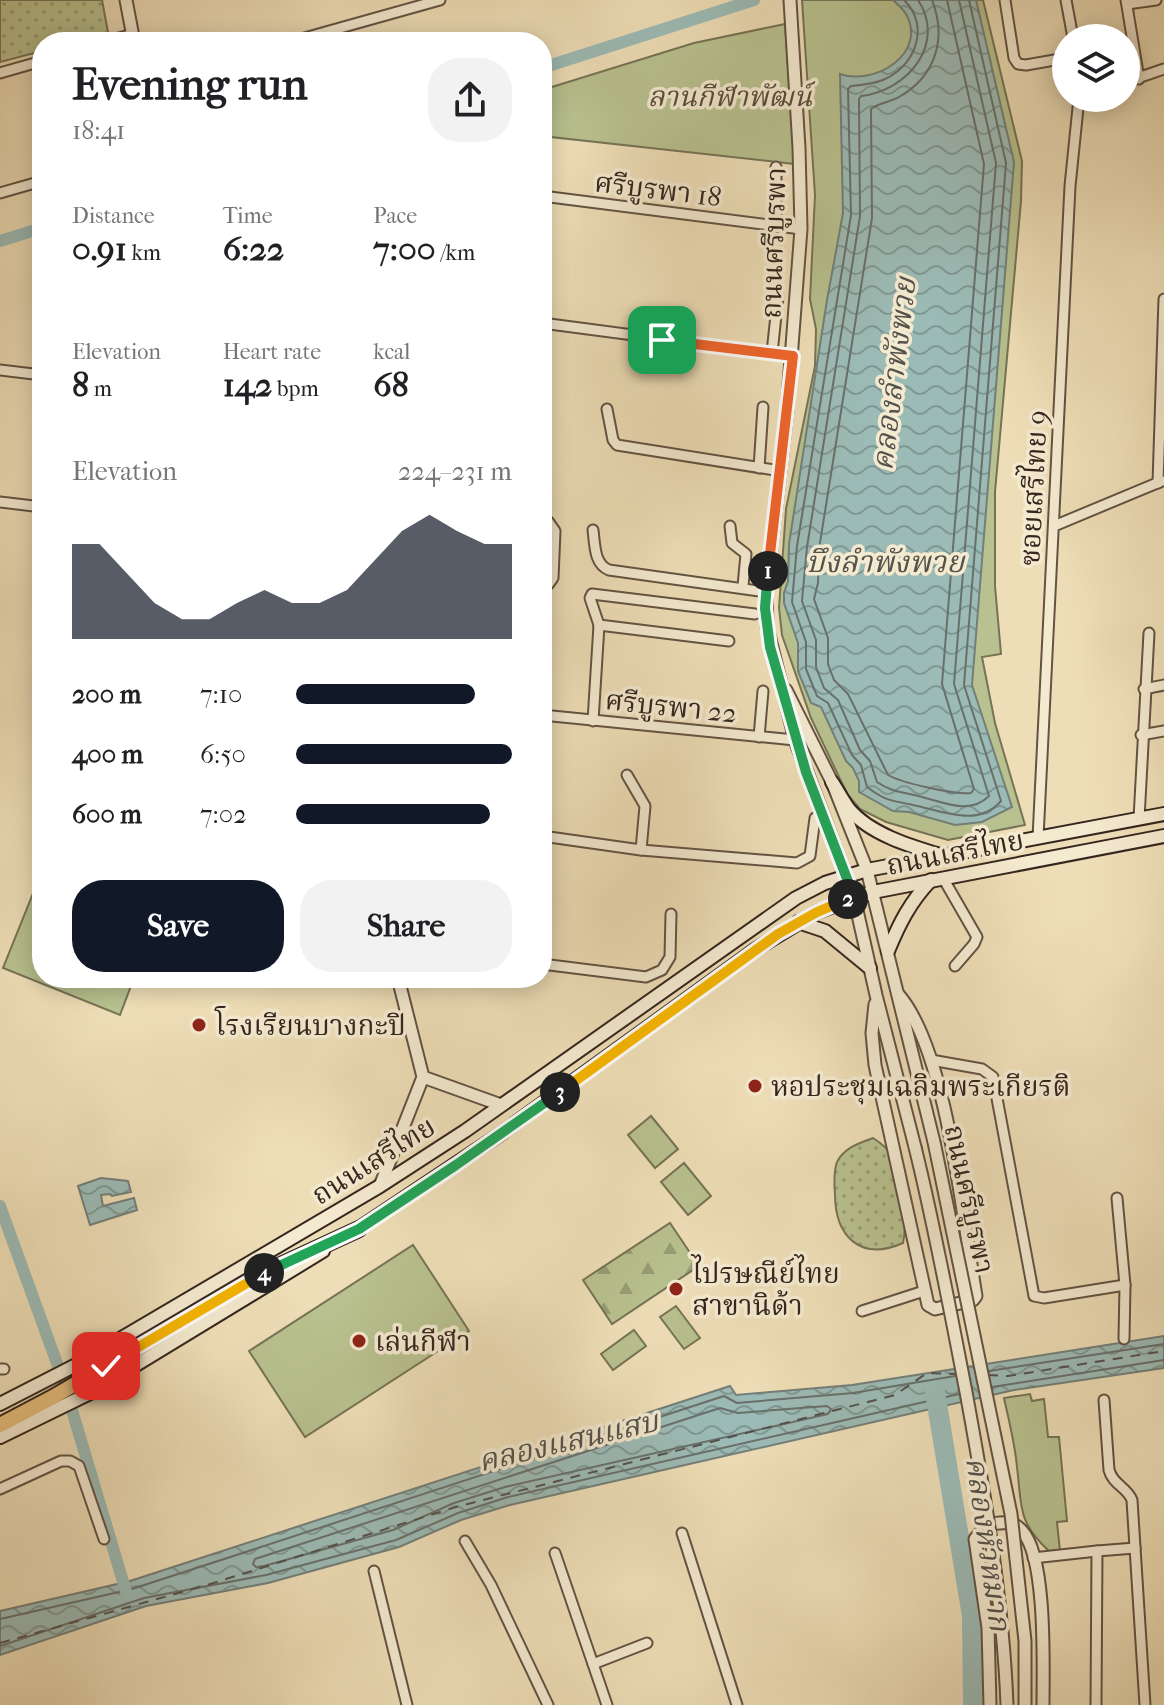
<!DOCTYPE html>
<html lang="en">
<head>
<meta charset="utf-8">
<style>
  :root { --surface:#fff; --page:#f2f2f2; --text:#202124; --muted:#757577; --accent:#111827 }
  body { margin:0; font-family:"IM FELL French Canon","Noto Serif Thai",serif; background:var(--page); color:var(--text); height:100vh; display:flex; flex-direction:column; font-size:30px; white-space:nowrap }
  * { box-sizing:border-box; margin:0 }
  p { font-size:26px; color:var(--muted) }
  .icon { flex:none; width:44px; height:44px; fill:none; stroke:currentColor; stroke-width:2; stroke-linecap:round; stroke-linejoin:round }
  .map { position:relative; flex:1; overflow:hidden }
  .sheet { position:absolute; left:32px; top:32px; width:520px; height:956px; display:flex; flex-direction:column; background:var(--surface); border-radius:32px; box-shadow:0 4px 20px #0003 }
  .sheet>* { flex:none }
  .tools { position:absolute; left:1052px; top:24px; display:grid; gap:16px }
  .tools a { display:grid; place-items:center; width:88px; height:88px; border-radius:50%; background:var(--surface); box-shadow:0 4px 20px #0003; font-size:40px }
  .pin { position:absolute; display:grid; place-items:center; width:68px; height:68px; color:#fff; margin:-34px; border-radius:16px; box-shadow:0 4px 12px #0006 }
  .km { position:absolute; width:40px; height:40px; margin:-20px; border-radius:50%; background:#222; color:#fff; font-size:22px; line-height:40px; text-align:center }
  .round { display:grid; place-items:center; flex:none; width:84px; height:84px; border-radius:32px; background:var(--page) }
  .overview { display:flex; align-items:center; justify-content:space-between; height:136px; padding:0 40px }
  h1 { font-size:44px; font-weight:700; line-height:60px }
  .stats { display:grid; grid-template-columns:repeat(3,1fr); gap:12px; height:136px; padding:8px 40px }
  .stats div { display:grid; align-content:center }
  .stats b { font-size:34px; font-weight:700 }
  .stats small { font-size:22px; font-weight:400 }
  .stats p { font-size:22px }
  .chart { height:224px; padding:16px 40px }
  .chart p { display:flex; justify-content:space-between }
  .chart svg { width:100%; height:144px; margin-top:8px; fill:var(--accent); opacity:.7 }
  .button { display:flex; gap:16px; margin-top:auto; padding:16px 40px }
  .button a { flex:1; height:92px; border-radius:32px; background:var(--accent); color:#fff; font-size:32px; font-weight:700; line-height:92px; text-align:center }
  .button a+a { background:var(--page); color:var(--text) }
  ul { padding:0 40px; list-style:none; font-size:26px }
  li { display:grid; grid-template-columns:128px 96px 1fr; align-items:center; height:60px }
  li i { height:20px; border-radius:10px; background:var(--accent) }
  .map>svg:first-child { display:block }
</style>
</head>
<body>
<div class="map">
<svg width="1164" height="1705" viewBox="0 0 1164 1705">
  <defs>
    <pattern id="forest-firs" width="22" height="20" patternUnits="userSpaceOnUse" patternTransform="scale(2)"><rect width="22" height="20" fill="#b8c18f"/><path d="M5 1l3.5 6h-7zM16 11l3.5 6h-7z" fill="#969d74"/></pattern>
    <pattern id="garden-dots" width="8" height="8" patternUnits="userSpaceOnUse" patternTransform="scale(2)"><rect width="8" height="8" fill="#b8c18f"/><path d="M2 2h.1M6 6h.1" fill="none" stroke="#969d74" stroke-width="1.8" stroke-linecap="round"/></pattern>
    <pattern id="water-waves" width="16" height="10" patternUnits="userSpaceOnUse" patternTransform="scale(2)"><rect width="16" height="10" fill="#9cbbb6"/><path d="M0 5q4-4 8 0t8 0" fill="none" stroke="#809893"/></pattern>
  </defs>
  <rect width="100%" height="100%" fill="#eedeb7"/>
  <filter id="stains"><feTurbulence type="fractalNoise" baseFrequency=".0025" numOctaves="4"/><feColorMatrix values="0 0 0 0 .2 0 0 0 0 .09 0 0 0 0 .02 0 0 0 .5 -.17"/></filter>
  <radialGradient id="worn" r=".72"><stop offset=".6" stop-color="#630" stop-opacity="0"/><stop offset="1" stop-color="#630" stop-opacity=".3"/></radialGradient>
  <g fill="#b8c18f" stroke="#767356" stroke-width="2">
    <path d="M 802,0 L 983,0 L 1022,161 L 1021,201 L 995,492 L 995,586 L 1001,654 L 982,657 L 995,723 L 1025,825 L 948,840 L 886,822 L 860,809 L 848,795 L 840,779 L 811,718 L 782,635 L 779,608 L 786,509 L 815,366 L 816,329 L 810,299 L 815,195 Z"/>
    <path d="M 785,24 L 795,164 L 542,136 L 542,90 L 694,43 Z"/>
    <path d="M 42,871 L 42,978 L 134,978 L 120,1015 L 3,968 Z"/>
    <path d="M 651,1116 L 678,1149 L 655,1168 L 628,1135 Z"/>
    <path d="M 684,1163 L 711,1196 L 688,1215 L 661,1182 Z"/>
    <path d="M 413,1245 L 469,1331 L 305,1437 L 249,1351 Z"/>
    <path d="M 676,1306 L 700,1338 L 684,1349 L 660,1317 Z"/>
    <path d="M 634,1330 L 646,1346 L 613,1370 L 601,1354 Z"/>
    <path d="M 1030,1394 L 1032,1401 L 1044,1399 L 1048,1437 L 1059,1437 L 1067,1521 L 1057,1522 L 1060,1551 L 1050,1552 C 1017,1522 1022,1507 1017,1467 C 1015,1444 1009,1421 1004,1398 Z"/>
  </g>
  <path fill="url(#forest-firs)" stroke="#767356" stroke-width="2" d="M 670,1223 L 699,1266 L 612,1324 L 583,1280 Z"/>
  <g fill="url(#garden-dots)" stroke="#767356" stroke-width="2">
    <path d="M 0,0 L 102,0 L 108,32 L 73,42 L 42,42 L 42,51 L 0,62 Z"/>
    <path d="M 873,1138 C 882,1144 890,1150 895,1161 C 902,1182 908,1221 903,1243 C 860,1262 835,1236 835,1194 C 834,1185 834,1170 837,1162 C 844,1148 859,1143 873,1138 Z"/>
  </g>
  <g fill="url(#water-waves)" stroke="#737f79" stroke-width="2">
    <path d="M 893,0 L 976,0 L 1014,162 L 972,685 L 1012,807 L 982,822 L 955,825 L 909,812 L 893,811 L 859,792 L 859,781 L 853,768 L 846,761 L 821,707 L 811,703 L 798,671 L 798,643 L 784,603 L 784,593 L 788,581 L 789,544 L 827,300 L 843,213 L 840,74 C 874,86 928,54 906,14 C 903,9 897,4 893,0 Z"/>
    <path d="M 101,1178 L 128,1181 L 131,1192 L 112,1196 L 110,1194 L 101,1195 L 103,1206 L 134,1198 L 137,1210 L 90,1225 L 78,1186 Z"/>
    <path d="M 1164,1336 L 1164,1368 L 1014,1390 L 510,1505 L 461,1520 L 399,1547 L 268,1583 L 146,1606 L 0,1655 L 0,1611 L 130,1581 L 730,1386 L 736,1395 L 852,1385 Z"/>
  </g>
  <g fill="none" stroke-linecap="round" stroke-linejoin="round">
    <g stroke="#68706a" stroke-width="2">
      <path d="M 904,0 C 931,26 915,67 883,80 C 873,84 862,85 851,86 L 848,89 L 851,215 L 797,546 L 792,602 L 806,642 L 806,669 L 817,696 L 828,703 L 852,755 L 861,765 L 867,787 C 887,802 891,800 913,805 C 942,811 978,828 1001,801 L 964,685 L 1006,163 L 969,0"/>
      <path d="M 918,0 C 947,44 907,91 861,96 L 859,99 L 860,216 L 807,547 L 802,601 L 816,640 L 816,667 L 824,688 L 838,700 L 860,750 L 870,761 L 877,782 C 890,791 900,792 914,795 C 939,800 968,817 989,796 L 954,684 L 996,163 L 959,0"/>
      <path d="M 932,0 C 947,38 936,76 899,97 C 890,102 879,103 871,109 L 872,218 L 819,549 L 818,583 L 814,599 L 828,638 L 828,664 L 834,680 L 848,694 L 888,775 C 902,783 955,795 971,793 L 974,789 L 942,684 L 984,164 L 947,0"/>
      <path d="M 989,1371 L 1164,1344"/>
      <path d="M 992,1387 L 1164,1360"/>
      <path d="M 827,1406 L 831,1409 L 828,1414 L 505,1487 L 454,1503 L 393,1530 L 264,1566 L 256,1567 L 253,1564 L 255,1559 L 720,1408 L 738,1413 Z"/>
      <path d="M 0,1619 L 132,1589 L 724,1396 L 737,1403 L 853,1393 L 955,1376"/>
      <path d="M 0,1646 L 144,1598 L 266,1575 L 396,1540 L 458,1513 L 508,1497 L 959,1394"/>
    </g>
    <g stroke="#9cbbb6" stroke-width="12">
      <path d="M 542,68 L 754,0"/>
      <path d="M 0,241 L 42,228"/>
      <path d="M 0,1206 L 63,1380 L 127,1595"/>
    </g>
    <path stroke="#9cbbb6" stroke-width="20" d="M 935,1392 L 972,1616 L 973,1705"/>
    <g stroke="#54524c" stroke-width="2" stroke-dasharray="10 8" stroke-linecap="butt">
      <path d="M 988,1375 L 1008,1376 L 1164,1351"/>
      <path d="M 0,1643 L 207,1585 L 456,1507 L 895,1395 L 927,1373 L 958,1374"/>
    </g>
    <g stroke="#635344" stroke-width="13">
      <g id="minor">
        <path d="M 1005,0 L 1014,58 L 1018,64 L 1026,65 L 1066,58"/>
        <path d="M 1066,0 L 1073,38"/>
        <path d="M 1126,0 L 1139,79"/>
        <path d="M 1127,4 L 1156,0"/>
        <path d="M 105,42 L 133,34"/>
        <path d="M 290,42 L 440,0"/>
        <path d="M 0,73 L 42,61"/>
        <path d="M 1126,82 L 1164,69"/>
        <path d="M 544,161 L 542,191 L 550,197 L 801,229"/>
        <path d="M 0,193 L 42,181"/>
        <path d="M 776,227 L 776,167"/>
        <path d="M 542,323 L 793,356"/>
        <path d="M 772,353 L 778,296"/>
        <path d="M 0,370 L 42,375"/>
        <path d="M 607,409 L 613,440 L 617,445 L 781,471"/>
        <path d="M 759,468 L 763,407"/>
        <path d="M 1158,483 L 1164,299"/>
        <path d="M 0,502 L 42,507"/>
        <path d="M 730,526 L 732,543 L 746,554 L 743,586"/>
        <path d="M 1054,526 L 1162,481"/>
        <path d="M 593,530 C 595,545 594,564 609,570 L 766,592"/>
        <path d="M 542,585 L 548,585 L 553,578 L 555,531 L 548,521"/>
        <path d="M 599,625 L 729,641"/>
        <path d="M 1144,689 L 1164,685"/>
        <path d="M 542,715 L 795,740"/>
        <path d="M 593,721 L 599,625 L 590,598 L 592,594 L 755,614"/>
        <path d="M 1141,735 L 1164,731"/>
        <path d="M 759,737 L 763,691"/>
        <path d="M 627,775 L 645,806 L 641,850"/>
        <path d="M 1139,819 L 1149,633"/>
        <path d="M 542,836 L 641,850 L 797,863 L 810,856 L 815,818"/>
        <path d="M 1038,838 L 1070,186 L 1079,98"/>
        <path d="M 943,878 L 977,937 L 974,944 L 955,966"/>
        <path d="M 542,964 L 646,977 L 662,970 L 670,957 L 671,914"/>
        <path d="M 931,1060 L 982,1069 L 993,1077 L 1034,1296 L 1044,1298 L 1125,1285"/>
        <path d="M 1117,1198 L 1125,1285 L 1124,1339"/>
        <path d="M 862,1311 L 924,1291"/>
        <path d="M 0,1369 L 4,1369"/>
        <path d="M 1104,1400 L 1109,1470 C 1113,1485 1127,1487 1132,1500 L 1145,1705"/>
        <path d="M 0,1489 L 61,1461 L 70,1461 L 79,1466 L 104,1539"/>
        <path d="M 682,1533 L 737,1705"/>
        <path d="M 465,1541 L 491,1585 L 548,1705"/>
        <path d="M 555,1553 L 593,1664"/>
        <path d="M 1033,1558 L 1097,1551"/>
        <path d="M 374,1571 L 407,1705"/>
        <path d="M 607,1705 L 593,1664 L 647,1643"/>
        <path d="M 1096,1705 L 1097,1551 L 1135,1548"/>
      </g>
    </g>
    <g stroke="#635344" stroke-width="15">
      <g id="tertiary">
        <path d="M 126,0 L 134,42"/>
        <path d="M 790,0 L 799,148 L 801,229 L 787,411 L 766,592 L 767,627 L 795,740 L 854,897 L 876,995 L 915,1147"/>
        <path d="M 786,690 L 832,782 L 867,870 L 934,1142"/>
        <path d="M 398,978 L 423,1077 L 501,1105"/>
        <path d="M 875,1004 L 872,1033 L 875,1065 L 928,1305 L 935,1309 L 973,1300 L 976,1296 C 963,1220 947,1050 898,994"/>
        <path d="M 380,1186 L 423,1077"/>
        <path d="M 990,1705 L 988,1628 L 975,1539 L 987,1525 C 1000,1522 1013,1520 1022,1531 C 1047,1557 1043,1668 1043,1705"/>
      </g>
    </g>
    <g stroke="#35251e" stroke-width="16">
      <g id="secondary">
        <path d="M 832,782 C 838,791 843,801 849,809 C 870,834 910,846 940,855"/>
        <path d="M 798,922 L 825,931 L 870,968"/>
        <path d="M 888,951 C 899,924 910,902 931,880"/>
        <path d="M 352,1233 L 499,1135 L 756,949 L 817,912 L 873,892 L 1164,836"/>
        <path d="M 0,1404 L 76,1365 L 380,1186 L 465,1131 L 796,898 L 825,883 L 867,870 L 1164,814"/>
        <path d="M 0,1437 L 90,1393 L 323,1251"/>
      </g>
    </g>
    <g stroke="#35251e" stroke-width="18">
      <path id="primary" d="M 0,1425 L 53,1397 L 268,1271 L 359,1229"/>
    </g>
    <use href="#minor" stroke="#f4ead0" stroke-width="9"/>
    <use href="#tertiary" stroke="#f4ead0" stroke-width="11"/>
    <use href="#secondary" stroke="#f4ead0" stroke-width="12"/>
    <use href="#primary" stroke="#e7bf7c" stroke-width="14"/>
    <g stroke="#635344" stroke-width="15" stroke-linecap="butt">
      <g id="tertiary-bridge">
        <path d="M 934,1142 L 1011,1514 L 1025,1641 L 1025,1705"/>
        <path d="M 915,1147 C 935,1228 950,1310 966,1392 C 985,1496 1003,1599 1007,1705"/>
      </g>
    </g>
    <use href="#tertiary-bridge" stroke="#f4ead0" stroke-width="11"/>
  </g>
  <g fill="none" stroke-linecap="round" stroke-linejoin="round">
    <g stroke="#fff" stroke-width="16">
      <path id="split-1" d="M 662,340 L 793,356 L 768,571"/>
    </g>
    <g stroke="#fff" stroke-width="16">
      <path id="split-2" d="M 768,571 L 765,608 L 770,647 L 806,772 L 854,897 L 848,899"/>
    </g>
    <g stroke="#fff" stroke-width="16">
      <path id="split-3" d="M 560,1092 L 778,934 L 817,912 L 848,899"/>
    </g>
    <g stroke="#fff" stroke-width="16">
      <path id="split-4" d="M 264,1273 L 359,1229 L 456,1165 L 560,1092"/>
    </g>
    <g stroke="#fff" stroke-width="16">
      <path id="split-5" d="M 106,1366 L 264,1273"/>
    </g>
    <use href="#split-1" stroke="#f0652b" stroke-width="10"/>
    <use href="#split-2" stroke="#22a559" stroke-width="10"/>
    <use href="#split-3" stroke="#f5b400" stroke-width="10"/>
    <use href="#split-4" stroke="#22a559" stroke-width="10"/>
    <use href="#split-5" stroke="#f5b400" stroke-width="10"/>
  </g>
  <g fill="#8f2418" stroke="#f4ead0" stroke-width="3">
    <circle cx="199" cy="1025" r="8"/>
    <circle cx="755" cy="1086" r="8"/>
    <circle cx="676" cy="1289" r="8"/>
    <circle cx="359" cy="1341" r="8"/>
  </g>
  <g text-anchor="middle" stroke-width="7" stroke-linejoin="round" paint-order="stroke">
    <g font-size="28" font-style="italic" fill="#564c3a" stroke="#f4ead0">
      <text x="730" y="106">ลานกีฬาพัฒน์</text>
    </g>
    <g font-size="28" fill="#35251e" stroke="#f4ead0">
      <text transform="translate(658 189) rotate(7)" y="10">ศรีบูรพา 18</text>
      <text transform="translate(773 243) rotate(-88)" y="10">ถนนศรีบูรพา</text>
      <text transform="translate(1033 488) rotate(-87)" y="10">ซอยเสรีไทย 9</text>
      <text transform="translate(671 706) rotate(6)" y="10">ศรีบูรพา 22</text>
      <text transform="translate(955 852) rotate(-11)" y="10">ถนนเสรีไทย</text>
      <text transform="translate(373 1160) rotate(-32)" y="10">ถนนเสรีไทย</text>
      <text transform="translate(970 1199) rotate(78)" y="10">ถนนศรีบูรพา</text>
    </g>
    <g font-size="28" fill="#35251e" stroke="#f4ead0" text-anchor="start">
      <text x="215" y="1035">โรงเรียนบางกะปิ</text>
      <text x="771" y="1096">หอประชุมเฉลิมพระเกียรติ</text>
      <text x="692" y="1283">ไปรษณีย์ไทย<tspan x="692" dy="32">สาขานิด้า</tspan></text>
      <text x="375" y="1351">เล่นกีฬา</text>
    </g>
    <g font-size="30" font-style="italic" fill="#54524c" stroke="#f4ead0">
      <text transform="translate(894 374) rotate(-83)" y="10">คลองลำพังพวย</text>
      <text x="885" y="572">บึงลำพังพวย</text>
      <text transform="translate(568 1441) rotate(-13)" y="10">คลองแสนแสบ</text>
      <text transform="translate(988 1544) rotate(82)" y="10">คลองหัวหมาก</text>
    </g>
  </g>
  <rect width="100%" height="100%" filter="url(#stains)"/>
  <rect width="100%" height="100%" fill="url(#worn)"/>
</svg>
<div class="tools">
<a><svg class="icon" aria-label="layers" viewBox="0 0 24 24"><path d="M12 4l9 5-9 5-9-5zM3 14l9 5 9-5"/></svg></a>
</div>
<div class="pin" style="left:662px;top:340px;background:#1e9e55"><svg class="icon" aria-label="arrive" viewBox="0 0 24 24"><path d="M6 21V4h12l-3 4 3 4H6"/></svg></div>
<div class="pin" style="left:106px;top:1366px;background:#d93025"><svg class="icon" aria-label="check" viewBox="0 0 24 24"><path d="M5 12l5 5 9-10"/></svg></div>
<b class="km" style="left:768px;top:571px">1</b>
<b class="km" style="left:848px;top:899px">2</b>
<b class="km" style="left:560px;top:1092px">3</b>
<b class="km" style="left:264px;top:1273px">4</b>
<section class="sheet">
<div class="overview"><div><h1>Evening run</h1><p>18:41</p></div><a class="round"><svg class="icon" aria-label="share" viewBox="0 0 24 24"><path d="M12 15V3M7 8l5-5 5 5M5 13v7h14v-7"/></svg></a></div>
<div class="stats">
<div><p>Distance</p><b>0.91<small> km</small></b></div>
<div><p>Time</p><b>6:22</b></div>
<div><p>Pace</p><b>7:00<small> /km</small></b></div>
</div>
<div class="stats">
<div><p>Elevation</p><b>8<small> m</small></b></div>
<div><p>Heart rate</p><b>142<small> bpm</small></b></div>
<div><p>kcal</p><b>68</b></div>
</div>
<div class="chart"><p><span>Elevation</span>224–231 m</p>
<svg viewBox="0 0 160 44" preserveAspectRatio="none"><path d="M0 44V15L10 15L20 24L30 33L40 38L50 38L60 33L70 29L80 33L90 33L100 29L110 20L120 11L130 6L140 11L150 15L160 15V44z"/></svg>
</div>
<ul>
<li><b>200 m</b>7:10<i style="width:83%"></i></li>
<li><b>400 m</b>6:50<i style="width:100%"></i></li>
<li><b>600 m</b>7:02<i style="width:90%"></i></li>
</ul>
<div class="button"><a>Save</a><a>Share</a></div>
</section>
</div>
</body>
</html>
